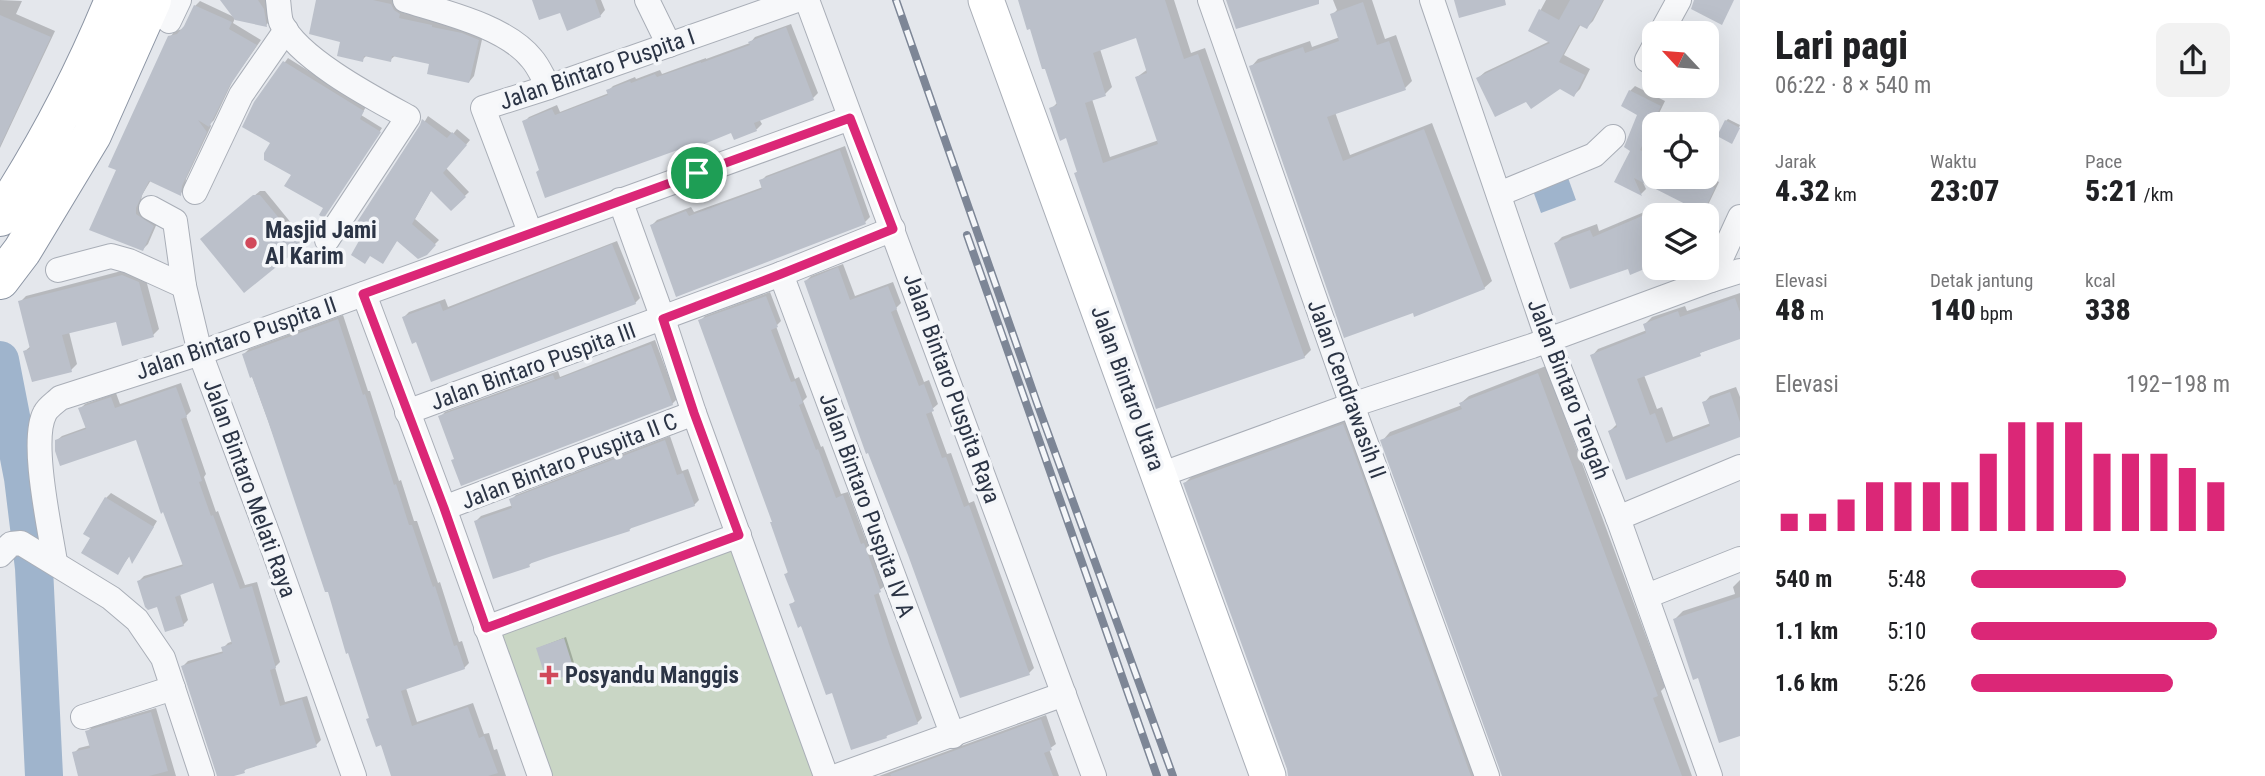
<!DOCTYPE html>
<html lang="id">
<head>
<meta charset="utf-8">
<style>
  :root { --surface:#fff; --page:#f2f2f2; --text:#202124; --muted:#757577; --accent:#db2777 }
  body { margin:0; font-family:"Roboto Condensed",sans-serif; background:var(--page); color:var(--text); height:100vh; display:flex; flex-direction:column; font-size:26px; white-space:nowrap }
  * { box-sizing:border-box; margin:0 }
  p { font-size:23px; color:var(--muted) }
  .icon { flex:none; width:38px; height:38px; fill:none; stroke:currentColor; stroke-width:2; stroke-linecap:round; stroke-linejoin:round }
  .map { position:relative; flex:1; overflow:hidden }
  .drawer { display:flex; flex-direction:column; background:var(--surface); width:525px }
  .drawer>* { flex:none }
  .needle { width:46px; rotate:296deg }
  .tools { position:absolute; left:1642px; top:21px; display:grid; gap:14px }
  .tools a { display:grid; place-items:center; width:77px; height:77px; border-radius:14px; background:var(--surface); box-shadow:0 7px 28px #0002; font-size:35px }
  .pin { position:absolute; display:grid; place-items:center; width:60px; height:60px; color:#fff; margin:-30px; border:4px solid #fff; border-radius:50%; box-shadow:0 2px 7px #0007 }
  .round { display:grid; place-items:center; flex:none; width:74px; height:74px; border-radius:14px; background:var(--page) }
  .summary { display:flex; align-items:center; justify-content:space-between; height:119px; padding:0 35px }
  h1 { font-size:38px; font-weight:800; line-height:52px }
  .figures { display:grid; grid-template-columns:repeat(3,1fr); gap:10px; height:119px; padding:7px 35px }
  .figures div { display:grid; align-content:center }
  .figures b { font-size:30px; font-weight:800 }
  .figures small { font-size:19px; font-weight:400 }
  .figures p { font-size:19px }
  .chart { height:196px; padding:14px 35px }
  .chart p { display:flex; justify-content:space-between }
  .chart svg { width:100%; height:126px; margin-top:7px; stroke:var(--accent); stroke-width:6 }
  ul { padding:0 35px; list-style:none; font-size:23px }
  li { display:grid; grid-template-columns:112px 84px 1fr; align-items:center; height:52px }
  li i { height:18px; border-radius:9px; background:var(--accent) }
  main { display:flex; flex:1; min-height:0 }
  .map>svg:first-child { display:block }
</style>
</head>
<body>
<main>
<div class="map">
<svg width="1740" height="776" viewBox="0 0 1740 776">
  <rect width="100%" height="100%" fill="#e4e7ec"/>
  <path fill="#c9d6c5" d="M 739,535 L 826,776 L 540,776 L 486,628 Z"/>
  <path fill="#9fb4cc" d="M 1567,175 L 1576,200 L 1541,213 L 1532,188 Z"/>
  <g fill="#0003" fill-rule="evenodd">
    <path d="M 0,0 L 22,1 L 16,14 L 55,31 L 0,148 Z"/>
    <path d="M 223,0 L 266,0 L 271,20 L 266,25 L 235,18 L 233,23 L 261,40 L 233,80 L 214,120 L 210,124 L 211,126 L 186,179 L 185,189 L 181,193 L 151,180 L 142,195 L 140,208 L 158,221 L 148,244 L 143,249 L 118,169 L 170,37 L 175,31 L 183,29 L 195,6 L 200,1 L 234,17 Z"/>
    <path d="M 318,0 L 396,0 L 404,9 L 404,13 L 437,20 L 436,22 L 467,29 L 483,35 L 474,76 L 469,82 L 432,63 L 396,55 L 390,60 L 367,55 L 362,60 L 342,41 Z"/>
    <path d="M 534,0 L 601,0 L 605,10 L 600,16 L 561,10 Z"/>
    <path d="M 1020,0 L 1174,0 L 1191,53 L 1205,48 L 1311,350 L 1304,357 L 1076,173 L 1078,171 L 1068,136 L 1051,109 L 1058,102 ZM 1137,36 L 1148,69 L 1137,77 L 1159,140 L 1110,157 L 1092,99 L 1105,94 L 1112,87 L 1100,49 Z"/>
    <path d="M 1333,0 L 1372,0 L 1385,39 L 1396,35 L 1412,81 L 1405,88 L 1335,112 L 1350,155 L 1432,123 L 1492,281 L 1484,288 L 1415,315 L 1251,67 L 1258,59 L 1310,41 L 1312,47 L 1340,37 L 1332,15 L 1337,10 Z"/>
    <path d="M 1546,0 L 1604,0 L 1593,21 L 1587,27 L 1581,24 L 1564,55 L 1590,69 L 1580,89 L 1574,95 L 1560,87 L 1527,100 L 1478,78 L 1485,72 L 1550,41 L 1532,26 Z"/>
    <path d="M 791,24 L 818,93 L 813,98 L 759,119 L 762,124 L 757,129 L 735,138 L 732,130 L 687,145 L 541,169 L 524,122 L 529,117 L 557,105 L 560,112 L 609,93 L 608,91 L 613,86 L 635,77 L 636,79 L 660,70 L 662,74 L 706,58 L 706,59 L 750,43 L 755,37 Z"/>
    <path d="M 288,58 L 366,107 L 361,115 L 382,128 L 327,212 L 325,208 L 293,174 L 272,143 L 255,103 Z"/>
    <path d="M 1635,86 L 1665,101 L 1644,144 L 1654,149 L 1654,177 L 1706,176 L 1719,182 L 1708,205 L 1703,210 L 1642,180 L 1646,189 L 1641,194 L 1617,181 L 1632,150 L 1639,114 L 1630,91 Z"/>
    <path d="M 428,116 L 453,134 L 457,129 L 470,140 L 446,168 L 469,192 L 451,209 L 432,189 L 415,219 L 439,240 L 431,248 L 398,239 L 383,261 L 422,126 Z"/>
    <path d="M 1728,119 L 1740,125 L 1734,139 L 1726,121 Z"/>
    <path d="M 845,146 L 870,217 L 865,222 L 652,225 L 657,220 L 691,207 L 694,212 L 763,187 L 761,181 L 766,176 Z"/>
    <path d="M 260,191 L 265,191 L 305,240 L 300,245 L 207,235 Z"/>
    <path d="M 1656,207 L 1659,215 L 1654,215 L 1654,263 L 1629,267 L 1556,243 L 1562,237 L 1597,224 L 1599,231 Z"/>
    <path d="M 617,241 L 640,298 L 635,303 L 417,340 L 404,317 L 409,312 L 445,299 L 448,307 Z"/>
    <path d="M 843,264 L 855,296 L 893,282 L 901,303 L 896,308 L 924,382 L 929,380 L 938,404 L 931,410 L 947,454 L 951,453 L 969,503 L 974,501 L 1034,668 L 1029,673 L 806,281 L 811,276 Z"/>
    <path d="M 129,269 L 145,276 L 159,329 L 153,335 L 117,320 L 69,332 L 77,364 L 71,370 L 25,351 L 31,346 L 20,302 L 26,296 Z"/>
    <path d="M 770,292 L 781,321 L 776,326 L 795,379 L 799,377 L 807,397 L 803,401 L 821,447 L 823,446 L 841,494 L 848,492 L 866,540 L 869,539 L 885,586 L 878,591 L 922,718 L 917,723 L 890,732 L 886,737 L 833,691 L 791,605 L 796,600 L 786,574 L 789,571 L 774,521 L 700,321 L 705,316 Z"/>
    <path d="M 1740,293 L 1740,337 L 1644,375 L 1657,409 L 1662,407 L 1673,437 L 1711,423 L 1704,403 L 1710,396 L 1736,387 L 1740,397 L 1740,435 L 1627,478 L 1610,431 L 1617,424 L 1592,356 L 1598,349 L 1647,330 L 1645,324 L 1652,317 L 1685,306 L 1687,311 Z"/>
    <path d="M 343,315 L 368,391 L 370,391 L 399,481 L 401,480 L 414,521 L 417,521 L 438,583 L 440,582 L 459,642 L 462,641 L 469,663 L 464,668 L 406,688 L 417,722 L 473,703 L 484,734 L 489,733 L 494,750 L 497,749 L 506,776 L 393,776 L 371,717 L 329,589 L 244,354 L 249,349 Z"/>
    <path d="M 655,340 L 677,399 L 672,404 L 456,458 L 440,417 L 445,412 L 558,371 L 560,377 Z"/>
    <path d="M 1546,366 L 1665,687 L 1661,691 L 1692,776 L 1503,776 L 1383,440 L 1390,432 L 1462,405 L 1461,403 L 1469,396 Z"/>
    <path d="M 181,383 L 191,411 L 186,416 L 206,474 L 204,477 L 216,512 L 218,511 L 245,585 L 257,582 L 280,662 L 275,667 L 285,702 L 307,696 L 321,740 L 316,745 L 249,766 L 244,771 L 229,776 L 219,776 L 183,666 L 188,661 L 224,651 L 223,648 L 228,643 L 233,641 L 214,581 L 180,594 L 188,620 L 183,625 L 158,605 L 139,581 L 144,576 L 184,564 L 137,438 L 56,441 L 62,436 L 87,427 L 80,409 L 85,404 L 116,393 L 120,404 Z"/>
    <path d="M 1351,418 L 1483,776 L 1290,776 L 1185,483 L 1193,475 Z"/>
    <path d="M 670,436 L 682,471 L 688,469 L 699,500 L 694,505 L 634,525 L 629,530 L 533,561 L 529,565 L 476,521 L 481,516 L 513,505 L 511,500 L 516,495 Z"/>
    <path d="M 111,493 L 157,521 L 136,556 L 131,554 L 117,573 L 92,537 L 106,498 Z"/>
    <path d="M 1740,580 L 1740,734 L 1699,676 L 1675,619 L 1683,611 L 1735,594 L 1733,587 Z"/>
    <path d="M 566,637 L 576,669 L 574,671 L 538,648 Z"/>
    <path d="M 156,708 L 176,776 L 80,776 L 74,753 L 79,748 L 91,745 L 87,732 L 92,727 Z"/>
    <path d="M 1046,715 L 1056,744 L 1049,749 L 1059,776 L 879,776 Z"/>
  </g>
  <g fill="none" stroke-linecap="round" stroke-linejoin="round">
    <path stroke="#9fb4cc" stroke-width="38" d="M 0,360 L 23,478 L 34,568 L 44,776"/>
  </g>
  <g fill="#bbc0ca" fill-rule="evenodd">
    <path d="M 220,0 L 258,0 L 264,9 L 267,27 L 235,20 Z"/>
    <path d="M 316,0 L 373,0 L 391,4 L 394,10 L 400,14 L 399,18 L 432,25 L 432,27 L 462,33 L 479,40 L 469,83 L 427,74 L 429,64 L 392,56 L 391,62 L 364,56 L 363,62 L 337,56 L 340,42 L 309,34 Z"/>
    <path d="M 532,0 L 595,0 L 601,17 L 567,31 L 560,13 L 539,20 Z"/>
    <path d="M 1018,0 L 1165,0 L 1184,59 L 1198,54 L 1305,358 L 1156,409 L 1074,173 L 1077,172 L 1066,138 L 1060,141 L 1049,108 L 1057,105 L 1045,69 L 1042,69 L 1030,29 L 1027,30 ZM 1136,38 L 1147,73 L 1135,77 L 1158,144 L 1103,163 L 1085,103 L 1106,96 L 1093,53 Z"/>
    <path d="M 1226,0 L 1319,0 L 1319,4 L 1236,29 Z"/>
    <path d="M 1454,0 L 1505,0 L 1506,5 L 1459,18 Z"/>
    <path d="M 1570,0 L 1603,0 L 1587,29 L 1579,25 L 1559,62 L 1585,75 L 1574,97 L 1560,89 L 1531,109 L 1526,102 L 1495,117 L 1476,78 L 1550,43 L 1528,31 L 1539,9 L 1559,20 Z"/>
    <path d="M 1694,0 L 1734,0 L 1722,25 L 1691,9 Z"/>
    <path d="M 1363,2 L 1377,45 L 1389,41 L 1406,90 L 1327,117 L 1343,161 L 1424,129 L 1485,289 L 1414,317 L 1413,313 L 1344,338 L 1249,66 L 1303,47 L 1305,53 L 1339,41 L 1330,14 Z"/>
    <path d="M 194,5 L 232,22 L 229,29 L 257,45 L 229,87 L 209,127 L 198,120 L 207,132 L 182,186 L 181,196 L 149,181 L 136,208 L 136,214 L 154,226 L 143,251 L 89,230 L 116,170 L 108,167 L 168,36 L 177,34 L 184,26 Z"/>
    <path d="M 0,15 L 51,37 L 0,146 Z"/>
    <path d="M 786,27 L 814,100 L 754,123 L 757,131 L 734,140 L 731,133 L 687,151 L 686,147 L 545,198 L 536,172 L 539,170 L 522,121 L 552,109 L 555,115 L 608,95 L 606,90 L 630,81 L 631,83 L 655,74 L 657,77 L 701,62 L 701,63 L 750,45 L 748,42 Z"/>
    <path d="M 283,61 L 364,111 L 360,119 L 381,132 L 324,218 L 319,215 L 323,208 L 284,186 L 291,175 L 264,160 L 264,153 L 270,143 L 242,127 L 254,102 Z"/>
    <path d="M 1629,90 L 1661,106 L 1640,150 L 1654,156 L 1654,177 L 1694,177 L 1715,188 L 1703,213 L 1634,178 L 1642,196 L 1614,182 L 1630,151 L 1624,147 L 1637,115 L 1621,106 Z"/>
    <path d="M 422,119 L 447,138 L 452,132 L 467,145 L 443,173 L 466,197 L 451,211 L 431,191 L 412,224 L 436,245 L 427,255 L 418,259 L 397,241 L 383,264 L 370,256 L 365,264 L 351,255 L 360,239 L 350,233 L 420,125 Z"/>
    <path d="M 1725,120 L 1740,128 L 1732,144 L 1717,136 Z"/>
    <path d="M 840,150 L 866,224 L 676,297 L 650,225 L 686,211 L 689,216 L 762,189 L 759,180 Z"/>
    <path d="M 253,195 L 260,195 L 302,246 L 244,293 L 200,239 Z"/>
    <path d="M 1649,213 L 1654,224 L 1654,265 L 1630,275 L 1628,269 L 1570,289 L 1554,243 L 1590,230 L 1593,237 Z"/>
    <path d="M 612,244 L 636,304 L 431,382 L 416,342 L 412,344 L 402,317 L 440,303 L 443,311 Z"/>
    <path d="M 838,267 L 850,300 L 888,286 L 897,309 L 891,312 L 919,386 L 924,384 L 934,411 L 926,414 L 942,458 L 946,457 L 964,507 L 969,505 L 1030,675 L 960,698 L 908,555 L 868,453 L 866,454 L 804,281 Z"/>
    <path d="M 122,275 L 139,282 L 154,337 L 122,346 L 116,322 L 62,335 L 72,372 L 32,382 L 23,351 L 30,349 L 18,301 Z"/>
    <path d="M 766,296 L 778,327 L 771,330 L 791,382 L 795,381 L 803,403 L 799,405 L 816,450 L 818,449 L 836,498 L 843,495 L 861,544 L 864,543 L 881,592 L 874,595 L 889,644 L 918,724 L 886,736 L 887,738 L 851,750 L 832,693 L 826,695 L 801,626 L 798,628 L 789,604 L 795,602 L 784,574 L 788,573 L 770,522 L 772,522 L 698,320 Z"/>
    <path d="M 1735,298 L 1740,312 L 1740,339 L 1700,353 L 1701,356 L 1637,379 L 1650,415 L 1655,413 L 1666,443 L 1710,426 L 1702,402 L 1730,392 L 1740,422 L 1740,437 L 1626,480 L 1608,431 L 1617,427 L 1590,355 L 1646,333 L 1643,324 L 1678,311 L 1680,317 Z"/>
    <path d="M 338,319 L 363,395 L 365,394 L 394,485 L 396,484 L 409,525 L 412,525 L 433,587 L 435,586 L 454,646 L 457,645 L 465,669 L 401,691 L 412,726 L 468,707 L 479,738 L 484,736 L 498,773 L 488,776 L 391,776 L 381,745 L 376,747 L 366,719 L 369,718 L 348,653 L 346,654 L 328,592 L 325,592 L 268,421 L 252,377 L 250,378 L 242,354 Z"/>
    <path d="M 651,344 L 673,405 L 461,486 L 451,460 L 454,459 L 438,416 L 553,375 L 555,380 Z"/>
    <path d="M 1538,373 L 1658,696 L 1653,698 L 1682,776 L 1502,776 L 1380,440 L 1462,409 L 1459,403 Z"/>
    <path d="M 176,387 L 187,417 L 181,419 L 202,481 L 199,482 L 211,516 L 213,515 L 240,589 L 252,586 L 276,668 L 270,670 L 280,706 L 302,699 L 317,747 L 244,770 L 245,773 L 234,776 L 217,776 L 181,666 L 223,653 L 221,647 L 232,644 L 213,583 L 175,597 L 184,626 L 165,632 L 157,607 L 148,610 L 145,607 L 137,581 L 183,566 L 163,512 L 161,514 L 136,440 L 60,466 L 55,451 L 55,440 L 86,429 L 78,408 L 111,397 L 115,408 Z"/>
    <path d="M 1343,424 L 1353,450 L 1471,776 L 1288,776 L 1287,769 L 1183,483 Z"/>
    <path d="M 665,440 L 677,475 L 683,473 L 695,506 L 629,529 L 630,531 L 552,556 L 529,564 L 530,567 L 493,579 L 474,521 L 512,508 L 509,499 Z"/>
    <path d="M 105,497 L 154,527 L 132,564 L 129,556 L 118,575 L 81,553 L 90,538 L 83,534 Z"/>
    <path d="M 1740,597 L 1740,736 L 1719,743 L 1698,678 L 1693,680 L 1673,619 Z"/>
    <path d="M 564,638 L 575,673 L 547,682 L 536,648 Z"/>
    <path d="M 151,712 L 168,771 L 149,776 L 78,776 L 72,752 L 90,748 L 85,731 Z"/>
    <path d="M 1041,719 L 1052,750 L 1044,753 L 1053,776 L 891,776 L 890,774 Z"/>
  </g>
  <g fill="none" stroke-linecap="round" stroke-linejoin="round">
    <g stroke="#a9aeb7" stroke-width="26">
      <g id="minor">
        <path d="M 278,0 C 279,7 279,15 281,22 C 297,58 373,98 408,117 L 327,240"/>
        <path d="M 405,0 C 443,12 506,26 532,59 C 539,67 543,78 549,87"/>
        <path d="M 647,0 L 669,45"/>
        <path d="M 807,0 L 1094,776"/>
        <path d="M 1210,0 L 1352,405 L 1487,776"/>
        <path d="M 1432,0 L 1548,340 L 1618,518 L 1710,776"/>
        <path d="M 169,21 L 179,0"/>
        <path d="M 1661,33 L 1679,0"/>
        <path d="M 1647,60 L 1654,47"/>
        <path d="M 195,192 L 241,95 L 286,30"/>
        <path d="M 1499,194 L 1594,155 L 1613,137"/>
        <path d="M 620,200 L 663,319 L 694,413 L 826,776"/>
        <path d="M 151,208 L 175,221 L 184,286 L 200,353 L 271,543 L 354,776"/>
        <path d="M 530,232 L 483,108 L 549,87 L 797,0"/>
        <path d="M 58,270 L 111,256 L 129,261 L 184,286"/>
        <path d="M 781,274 L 953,736"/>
        <path d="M 1711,280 L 1740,217"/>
        <path d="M 364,294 L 444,508 L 540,776"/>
        <path d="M 407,412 L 781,274 L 893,229"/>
        <path d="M 1160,475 L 1352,405 L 1532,346 L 1711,280 L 1740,271"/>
        <path d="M 444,508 L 694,413"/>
        <path d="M 1618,518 L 1740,467"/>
        <path d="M 0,555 L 11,544 L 21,543 L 111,598 L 137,620 L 163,658 L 202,776"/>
        <path d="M 55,562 C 50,529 30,440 45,413 C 48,407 55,403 60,398 L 200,353 L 850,118"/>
        <path d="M 1647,596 L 1740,559"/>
        <path d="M 486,628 L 739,535"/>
        <path d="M 83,717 L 173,688"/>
        <path d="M 837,776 L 1064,694"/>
      </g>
    </g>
    <g stroke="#a9aeb7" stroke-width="37">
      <path id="secondary" d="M 986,0 L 1268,776"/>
    </g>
    <g stroke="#8b94a3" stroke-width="40">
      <g id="motorway">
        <path d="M 0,217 C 45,148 83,76 114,0"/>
        <path d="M 0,280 L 22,251 L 92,135 L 152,0"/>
      </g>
    </g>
    <use href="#minor" stroke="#f7f8fa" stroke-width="24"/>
    <use href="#secondary" stroke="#fff" stroke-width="35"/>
    <use href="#motorway" stroke="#fff" stroke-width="38"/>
    <g stroke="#7d8696" stroke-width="8">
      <g id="rail">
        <path d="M 896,0 L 1037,403 L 1173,776"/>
        <path d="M 967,235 L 1157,776"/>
      </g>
    </g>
    <use href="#rail" stroke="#f4f6f9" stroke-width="5" stroke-dasharray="16" stroke-linecap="butt"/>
  </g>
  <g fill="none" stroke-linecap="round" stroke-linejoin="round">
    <g stroke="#fff" stroke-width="14">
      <path id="route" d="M 850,118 L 893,229 L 781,274 L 663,319 L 694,413 L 739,535 L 486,628 L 444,508 L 363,294 Z"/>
    </g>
    <use href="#route" stroke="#db2777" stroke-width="9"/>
  </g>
  <g fill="#d1495b" stroke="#f4f6f9" stroke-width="2.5">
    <circle cx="251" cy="243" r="7"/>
    <path d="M545.5 664.5h7v7h7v7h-7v7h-7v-7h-7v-7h7z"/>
  </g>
  <g text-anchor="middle" stroke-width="7" stroke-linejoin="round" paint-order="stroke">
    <g font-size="23" fill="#2b3445" stroke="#f4f6f9">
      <text transform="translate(597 69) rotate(-19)" y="8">Jalan Bintaro Puspita I</text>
      <text transform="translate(236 338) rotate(-19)" y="8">Jalan Bintaro Puspita II</text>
      <text transform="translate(533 366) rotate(-20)" y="8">Jalan Bintaro Puspita III</text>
      <text transform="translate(952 388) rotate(70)" y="8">Jalan Bintaro Puspita Raya</text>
      <text transform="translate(1128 388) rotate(70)" y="8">Jalan Bintaro Utara</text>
      <text transform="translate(1347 389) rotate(70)" y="8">Jalan Cendrawasih II</text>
      <text transform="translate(1569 389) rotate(69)" y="8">Jalan Bintaro Tengah</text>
      <text transform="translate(569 461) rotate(-21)" y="8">Jalan Bintaro Puspita II C</text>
      <text transform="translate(250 488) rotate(70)" y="8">Jalan Bintaro Melati Raya</text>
      <text transform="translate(867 505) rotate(70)" y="8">Jalan Bintaro Puspita IV A</text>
    </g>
    <g font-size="23" font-weight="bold" fill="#2b3445" stroke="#f4f6f9" text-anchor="start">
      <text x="265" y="238">Masjid Jami<tspan x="265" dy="26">Al Karim</tspan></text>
      <text x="565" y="683">Posyandu Manggis</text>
    </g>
  </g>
</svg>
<div class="tools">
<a><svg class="needle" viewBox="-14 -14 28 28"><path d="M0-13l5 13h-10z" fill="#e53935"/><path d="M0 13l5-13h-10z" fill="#757577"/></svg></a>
<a><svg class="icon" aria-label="locate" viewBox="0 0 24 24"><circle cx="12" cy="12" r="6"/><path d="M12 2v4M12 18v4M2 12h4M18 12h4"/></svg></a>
<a><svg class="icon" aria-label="layers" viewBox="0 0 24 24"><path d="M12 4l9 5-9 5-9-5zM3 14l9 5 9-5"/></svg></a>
</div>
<div class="pin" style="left:697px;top:173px;background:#1e9e55"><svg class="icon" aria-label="arrive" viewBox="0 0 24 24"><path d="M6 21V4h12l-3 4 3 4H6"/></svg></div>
</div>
<section class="drawer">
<div class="summary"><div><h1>Lari pagi</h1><p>06:22 · 8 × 540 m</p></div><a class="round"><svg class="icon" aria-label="share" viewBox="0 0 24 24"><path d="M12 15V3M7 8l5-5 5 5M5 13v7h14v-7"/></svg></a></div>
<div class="figures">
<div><p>Jarak</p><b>4.32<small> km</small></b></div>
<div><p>Waktu</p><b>23:07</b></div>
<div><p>Pace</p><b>5:21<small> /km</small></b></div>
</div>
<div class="figures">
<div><p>Elevasi</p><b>48<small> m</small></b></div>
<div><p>Detak jantung</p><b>140<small> bpm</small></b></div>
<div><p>kcal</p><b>338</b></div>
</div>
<div class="chart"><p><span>Elevasi</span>192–198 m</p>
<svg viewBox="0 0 160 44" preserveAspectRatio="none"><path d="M5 44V38M15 44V38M25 44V33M35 44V27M45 44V27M55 44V27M65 44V27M75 44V17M85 44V6M95 44V6M105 44V6M115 44V17M125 44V17M135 44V17M145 44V22M155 44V27"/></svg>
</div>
<ul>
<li><b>540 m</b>5:48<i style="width:60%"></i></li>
<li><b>1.1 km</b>5:10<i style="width:95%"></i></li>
<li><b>1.6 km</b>5:26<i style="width:78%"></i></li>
</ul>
</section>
</main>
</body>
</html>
